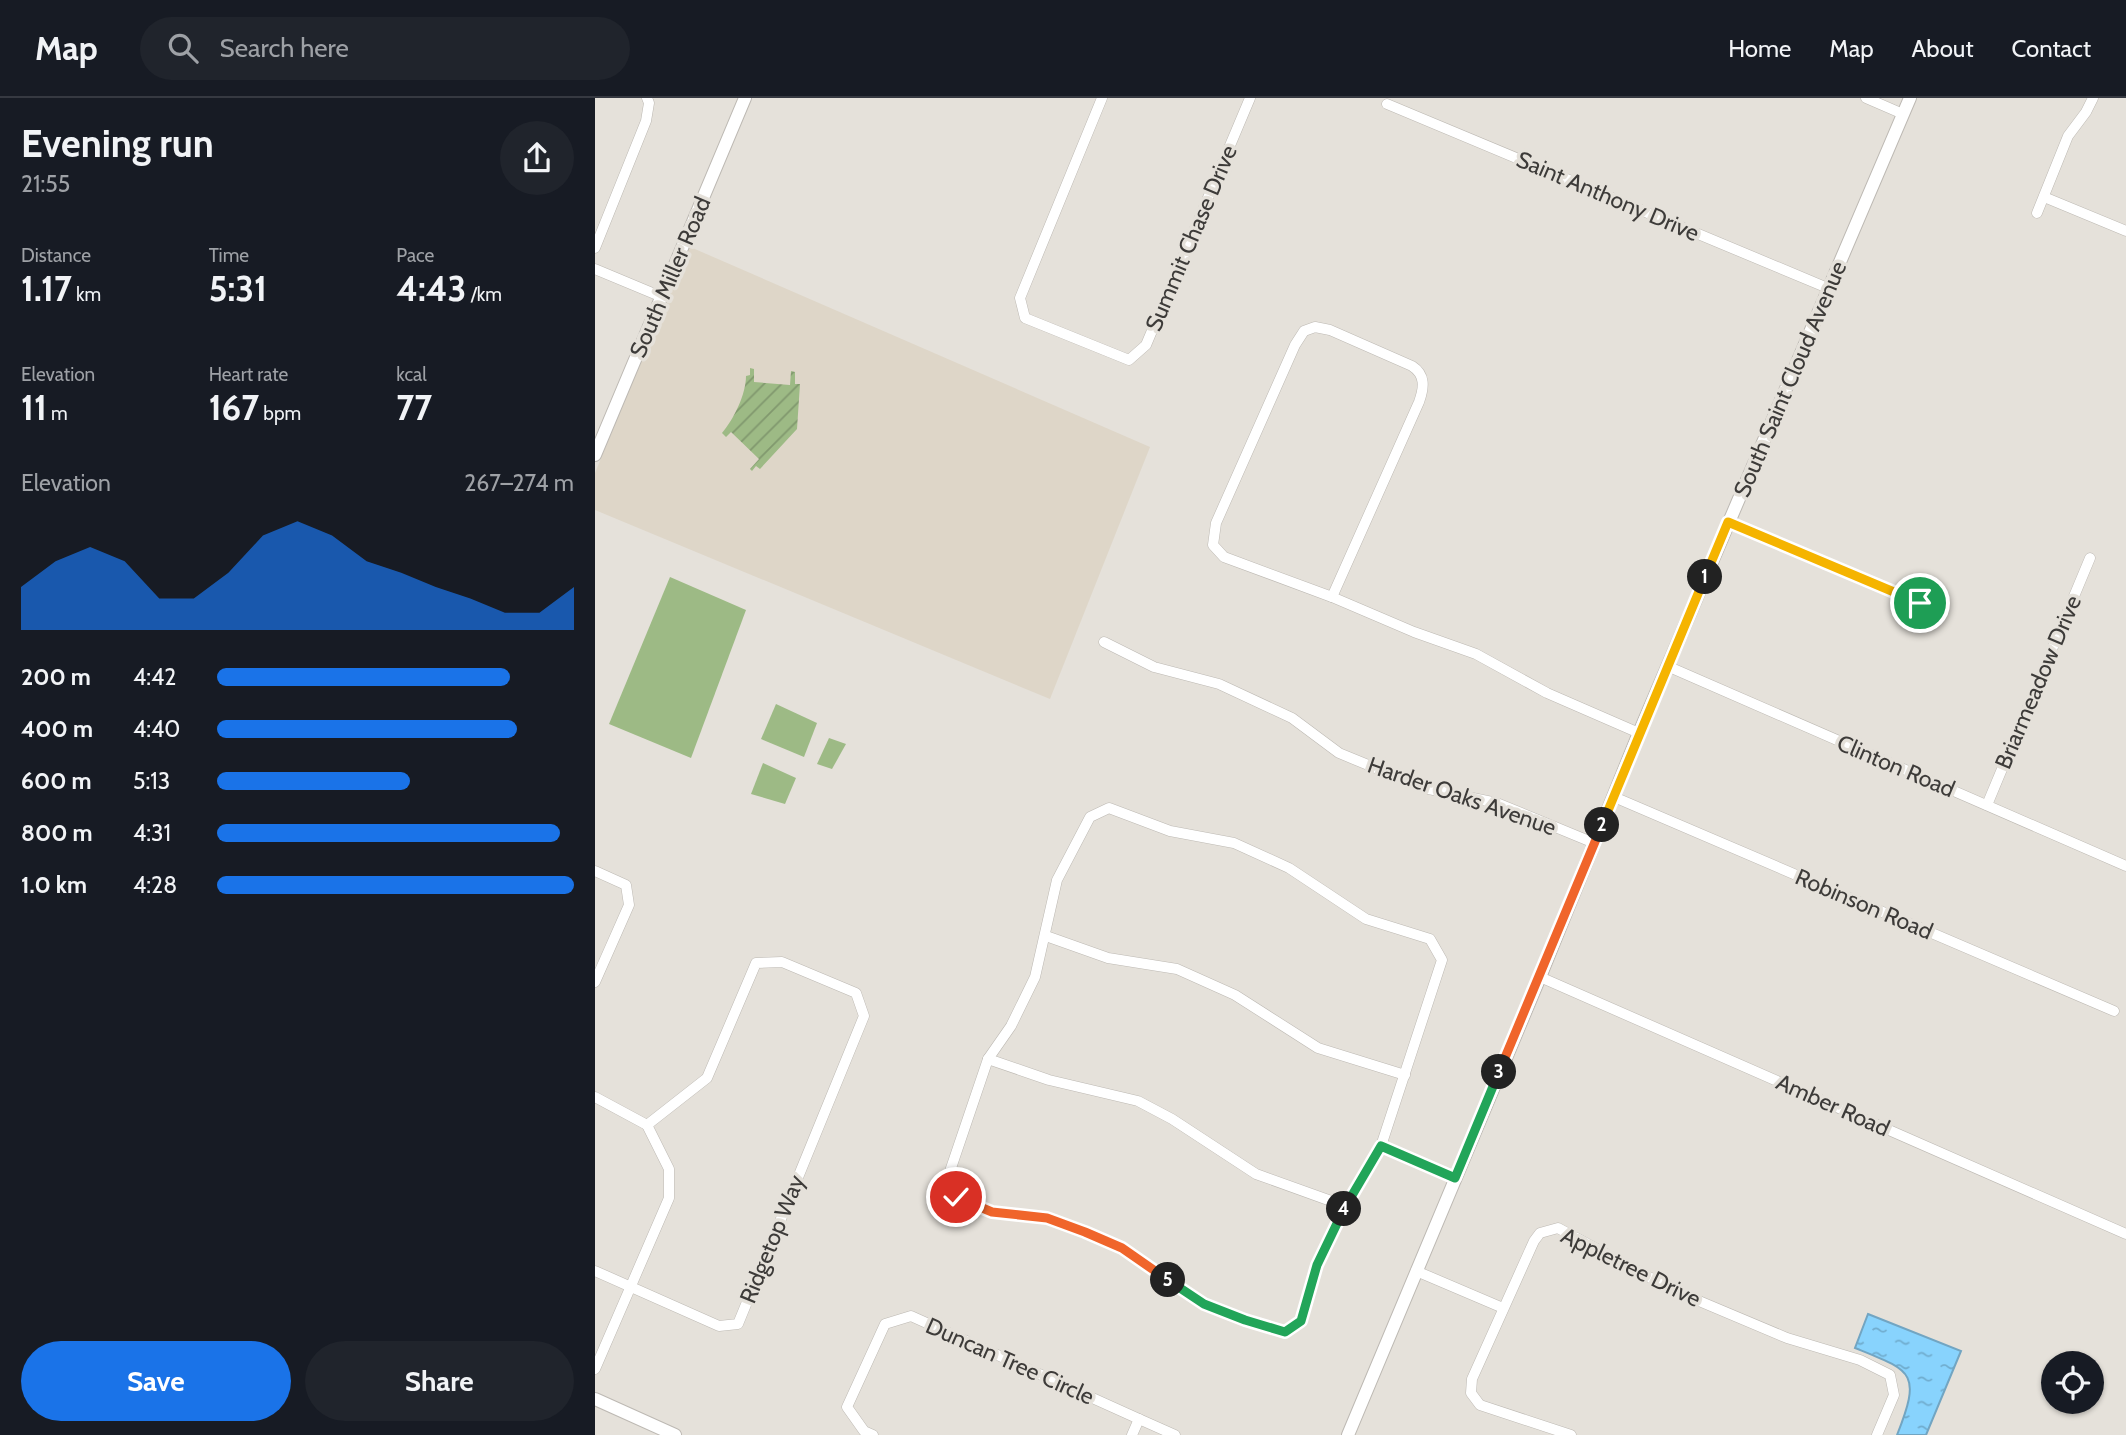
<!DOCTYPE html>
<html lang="en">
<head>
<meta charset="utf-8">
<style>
  :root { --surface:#171b24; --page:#20242c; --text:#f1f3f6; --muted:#9ea1a6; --line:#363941; --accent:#1a73e8 }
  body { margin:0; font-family:Cabin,sans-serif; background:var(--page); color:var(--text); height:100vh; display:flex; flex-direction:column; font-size:26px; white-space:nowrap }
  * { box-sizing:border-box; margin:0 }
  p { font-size:23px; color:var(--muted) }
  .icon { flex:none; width:38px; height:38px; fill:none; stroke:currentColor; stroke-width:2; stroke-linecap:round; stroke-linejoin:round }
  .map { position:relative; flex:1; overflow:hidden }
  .side { display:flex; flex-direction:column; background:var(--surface); width:595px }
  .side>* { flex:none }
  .controls { position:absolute; left:1446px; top:1253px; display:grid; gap:14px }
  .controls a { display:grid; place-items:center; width:63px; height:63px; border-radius:50%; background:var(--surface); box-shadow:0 2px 5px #0004; font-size:35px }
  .pin { position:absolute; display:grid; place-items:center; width:60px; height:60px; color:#fff; margin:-30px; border:4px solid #fff; border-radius:50%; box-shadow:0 2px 7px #0007 }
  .km { position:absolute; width:35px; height:35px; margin:-18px; border-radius:50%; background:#222; color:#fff; font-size:19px; line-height:35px; text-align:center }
  .round { display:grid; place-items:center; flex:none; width:74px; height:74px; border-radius:37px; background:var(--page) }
  .summary { display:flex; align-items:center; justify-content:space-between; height:119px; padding:0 21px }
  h1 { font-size:38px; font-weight:700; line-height:52px }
  .figures { display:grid; grid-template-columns:repeat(3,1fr); gap:10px; height:119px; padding:7px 21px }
  .figures div { display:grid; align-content:center }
  .figures b { font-size:35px; font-weight:700 }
  .figures small { font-size:19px; font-weight:400 }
  .figures p { font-size:19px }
  .chart { height:196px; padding:14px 21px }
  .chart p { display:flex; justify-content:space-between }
  .chart svg { width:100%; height:126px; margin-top:7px; fill:var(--accent); opacity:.7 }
  .action { display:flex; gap:14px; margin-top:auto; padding:14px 21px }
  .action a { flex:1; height:80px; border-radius:42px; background:var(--accent); color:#fff; font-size:28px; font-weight:700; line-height:80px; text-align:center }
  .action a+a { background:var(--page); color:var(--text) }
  ul { padding:0 21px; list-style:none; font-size:23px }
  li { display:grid; grid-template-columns:112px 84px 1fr; align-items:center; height:52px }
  li i { height:18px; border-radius:9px; background:var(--accent) }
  header { display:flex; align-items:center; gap:42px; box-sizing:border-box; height:98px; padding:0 35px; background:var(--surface); border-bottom:2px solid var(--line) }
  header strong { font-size:33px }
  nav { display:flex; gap:38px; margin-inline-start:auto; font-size:24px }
  .search { width:490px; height:63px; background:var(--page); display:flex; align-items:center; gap:18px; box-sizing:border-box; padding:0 24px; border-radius:38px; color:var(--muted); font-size:26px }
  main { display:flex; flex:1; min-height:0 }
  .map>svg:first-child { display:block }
</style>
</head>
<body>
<header>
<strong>Map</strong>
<div class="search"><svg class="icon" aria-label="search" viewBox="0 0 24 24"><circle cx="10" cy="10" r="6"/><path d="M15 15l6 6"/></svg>Search here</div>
<nav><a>Home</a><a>Map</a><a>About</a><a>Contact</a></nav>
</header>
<main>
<section class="side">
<div class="summary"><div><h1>Evening run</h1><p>21:55</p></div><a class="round"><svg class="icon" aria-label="share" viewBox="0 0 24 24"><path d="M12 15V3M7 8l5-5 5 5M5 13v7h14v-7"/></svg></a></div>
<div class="figures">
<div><p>Distance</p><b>1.17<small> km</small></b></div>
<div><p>Time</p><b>5:31</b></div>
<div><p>Pace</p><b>4:43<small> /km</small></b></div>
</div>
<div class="figures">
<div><p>Elevation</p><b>11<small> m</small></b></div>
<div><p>Heart rate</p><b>167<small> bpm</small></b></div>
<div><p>kcal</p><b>77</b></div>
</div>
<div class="chart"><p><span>Elevation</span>267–274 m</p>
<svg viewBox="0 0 160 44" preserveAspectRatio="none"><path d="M0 44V29L10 20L20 15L30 20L40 33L50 33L60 24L70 11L80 6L90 11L100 20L110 24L120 29L130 33L140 38L150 38L160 29V44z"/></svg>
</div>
<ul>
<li><b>200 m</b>4:42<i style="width:82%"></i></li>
<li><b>400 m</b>4:40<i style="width:84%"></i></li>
<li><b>600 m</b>5:13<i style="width:54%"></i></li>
<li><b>800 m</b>4:31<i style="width:96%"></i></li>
<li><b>1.0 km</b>4:28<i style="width:100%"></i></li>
</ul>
<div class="action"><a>Save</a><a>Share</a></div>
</section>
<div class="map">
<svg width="1531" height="1337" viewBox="0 0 1531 1337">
  <defs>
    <pattern id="garden-furrows" width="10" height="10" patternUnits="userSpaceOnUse" patternTransform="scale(1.75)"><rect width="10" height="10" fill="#9dba85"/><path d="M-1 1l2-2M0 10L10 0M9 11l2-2" fill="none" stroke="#81986e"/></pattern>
    <pattern id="water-ripples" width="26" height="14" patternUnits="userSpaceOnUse" patternTransform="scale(1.75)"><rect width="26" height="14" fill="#88d3fd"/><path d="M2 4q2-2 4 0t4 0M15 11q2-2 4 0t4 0" fill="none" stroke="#70acce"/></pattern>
  </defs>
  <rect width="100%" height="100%" fill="#e5e1da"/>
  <path fill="#ded6c8" d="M 93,148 L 555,349 L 455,601 L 0,412 L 0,375 Z"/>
  <g fill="#9dba85">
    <path d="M 75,479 L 151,512 L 96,660 L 14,626 Z"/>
    <path d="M 181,606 L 222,625 L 209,659 L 166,641 Z"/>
    <path d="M 234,640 L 251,646 L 237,671 L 222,666 Z"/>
    <path d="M 168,665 L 201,680 L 190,706 L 156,696 Z"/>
  </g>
  <path fill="url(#garden-furrows)" d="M 155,270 L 159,271 L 159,284 L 195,287 L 196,273 L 200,274 L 200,286 L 205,286 L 202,331 L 165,371 L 161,368 L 157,373 L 155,371 L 164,361 L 136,334 L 131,339 L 127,335 C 139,321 151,296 151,278 L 155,277 Z"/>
  <path fill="url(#water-ripples)" stroke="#72a5c2" stroke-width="2" d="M 1273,1216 L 1366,1253 L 1331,1337 L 1302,1337 C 1327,1274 1317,1273 1260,1250 Z"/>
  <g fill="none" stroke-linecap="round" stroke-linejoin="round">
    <g stroke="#bdb9b3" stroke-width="11">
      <g id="minor">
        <path d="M 507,0 L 425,200 L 430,220 L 534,262 L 551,247 L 655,0"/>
        <path d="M 1271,0 L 1308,16"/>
        <path d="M 792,6 L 1235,191"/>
        <path d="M 1449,99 L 1531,133"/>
        <path d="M 1442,115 L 1473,38 L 1491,14 L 1498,0"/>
        <path d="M 0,150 L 51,23 L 54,5 L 52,0"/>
        <path d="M 0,171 L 67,199"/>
        <path d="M 720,229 L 735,232 L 817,268 C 831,277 829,290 824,304 L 737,499 L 629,459 L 618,447 L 621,425 L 700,247 L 709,233 Z"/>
        <path d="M 1133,424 L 1325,505"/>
        <path d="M 737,499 L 819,534 L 881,556 L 952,595 L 1044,635"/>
        <path d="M 509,544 L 559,569 L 624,586 L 697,620 L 744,655 L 829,690 L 902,705 L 999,745"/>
        <path d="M 1072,568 L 1531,768"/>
        <path d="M 1019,699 L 1519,913"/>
        <path d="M 1392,707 L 1495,460"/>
        <path d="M 514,710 L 575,733 L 639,745 L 694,770 L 771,821 L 835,841 L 847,862 L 786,1048 L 750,1108 L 722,1167 L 706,1223 L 690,1234 L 650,1222 L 609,1206 L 527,1150 L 490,1134 L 452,1120 L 397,1113 L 361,1099 L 353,1079 L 393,961 L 416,928 L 440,879 L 462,782 L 495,719 Z"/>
        <path d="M 0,773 L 31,787 L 34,807 L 0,884"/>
        <path d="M 451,838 L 513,860 L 582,871 L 640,897 L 723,950 L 810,977"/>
        <path d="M 945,879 L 1531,1136"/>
        <path d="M 393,961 L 454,982 L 543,1003 L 577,1021 L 661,1076 L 750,1108"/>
        <path d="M 0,999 L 52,1027"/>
        <path d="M 786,1048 L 860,1080"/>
        <path d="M 0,1173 L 124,1228 L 143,1226 L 269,918 L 261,895 L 187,864 L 161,865 L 112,980 L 52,1027"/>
        <path d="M 821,1173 L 908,1210"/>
        <path d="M 0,1271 L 74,1100 L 74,1071 L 52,1027"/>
        <path d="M 544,1321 L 580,1337"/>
        <path d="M 278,1337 L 269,1333 L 252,1309 L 290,1226 L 316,1218 L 544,1321 L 537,1337"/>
        <path d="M 976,1337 L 885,1307 L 876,1295 L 877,1281 L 939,1143 L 945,1135 L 963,1130 L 1078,1192 L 1192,1240 L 1265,1262 L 1295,1277 L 1299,1297 L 1282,1337"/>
      </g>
    </g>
    <g stroke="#bdb9b3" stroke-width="14">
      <g id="tertiary">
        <path d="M 0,357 L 150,0"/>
        <path d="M 0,1301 L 80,1337"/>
        <path d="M 753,1337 L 945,879 L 1044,635 L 1315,0"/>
      </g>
    </g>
    <use href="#minor" stroke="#fff" stroke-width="10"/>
    <use href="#tertiary" stroke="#fff" stroke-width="12"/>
  </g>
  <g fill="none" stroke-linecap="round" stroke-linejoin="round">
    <g stroke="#fff" stroke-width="14">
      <path id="split-1" d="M 1110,479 L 1133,424 L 1325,505"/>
    </g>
    <g stroke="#fff" stroke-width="14">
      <path id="split-2" d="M 1007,727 L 1110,479"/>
    </g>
    <g stroke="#fff" stroke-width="14">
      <path id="split-3" d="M 904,974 L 1007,727"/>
    </g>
    <g stroke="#fff" stroke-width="14">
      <path id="split-4" d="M 749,1111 L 786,1048 L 860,1080 L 904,974"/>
    </g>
    <g stroke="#fff" stroke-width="14">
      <path id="split-5" d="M 573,1182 L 609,1206 L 650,1222 L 690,1234 L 706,1223 L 722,1167 L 749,1111"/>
    </g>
    <g stroke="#fff" stroke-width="14">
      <path id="split-6" d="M 361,1099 L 397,1114 L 452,1120 L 490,1134 L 527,1150 L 573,1182"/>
    </g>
    <use href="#split-1" stroke="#f5b400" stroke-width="9"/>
    <use href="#split-2" stroke="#f5b400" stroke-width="9"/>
    <use href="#split-3" stroke="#f0652b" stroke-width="9"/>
    <use href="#split-4" stroke="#22a559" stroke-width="9"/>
    <use href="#split-5" stroke="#22a559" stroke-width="9"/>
    <use href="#split-6" stroke="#f0652b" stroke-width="9"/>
  </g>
  <g text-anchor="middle" stroke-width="7" stroke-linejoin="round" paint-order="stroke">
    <g font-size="23" fill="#3d3b39" stroke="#e5e1da">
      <text transform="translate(1013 98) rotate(23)" y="8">Saint Anthony Drive</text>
      <text transform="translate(596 140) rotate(-67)" y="8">Summit Chase Drive</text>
      <text transform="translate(75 179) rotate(-67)" y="8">South Miller Road</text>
      <text transform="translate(1195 281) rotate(-67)" y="8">South Saint Cloud Avenue</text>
      <text transform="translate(1443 584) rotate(-67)" y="8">Briarmeadow Drive</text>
      <text transform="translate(1301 668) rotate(23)" y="8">Clinton Road</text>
      <text transform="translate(867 698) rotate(19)" y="8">Harder Oaks Avenue</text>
      <text transform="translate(1269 806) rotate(23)" y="8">Robinson Road</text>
      <text transform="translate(1238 1007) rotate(24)" y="8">Amber Road</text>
      <text transform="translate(177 1141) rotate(-68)" y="8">Ridgetop Way</text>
      <text transform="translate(1036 1169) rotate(26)" y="8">Appletree Drive</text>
      <text transform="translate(415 1263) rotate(24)" y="8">Duncan Tree Circle</text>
    </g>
  </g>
</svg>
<div class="controls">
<a><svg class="icon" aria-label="locate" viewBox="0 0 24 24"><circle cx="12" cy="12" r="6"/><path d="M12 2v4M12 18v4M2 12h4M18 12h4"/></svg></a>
</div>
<div class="pin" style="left:1325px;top:505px;background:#1e9e55"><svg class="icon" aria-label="arrive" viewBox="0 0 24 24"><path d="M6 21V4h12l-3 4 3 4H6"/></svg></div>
<div class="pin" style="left:361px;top:1099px;background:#d93025"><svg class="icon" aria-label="check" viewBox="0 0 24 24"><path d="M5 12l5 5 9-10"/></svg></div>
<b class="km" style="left:1110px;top:479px">1</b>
<b class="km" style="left:1007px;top:727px">2</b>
<b class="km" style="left:904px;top:974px">3</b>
<b class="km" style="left:749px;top:1111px">4</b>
<b class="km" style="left:573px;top:1182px">5</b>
</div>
</main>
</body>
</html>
